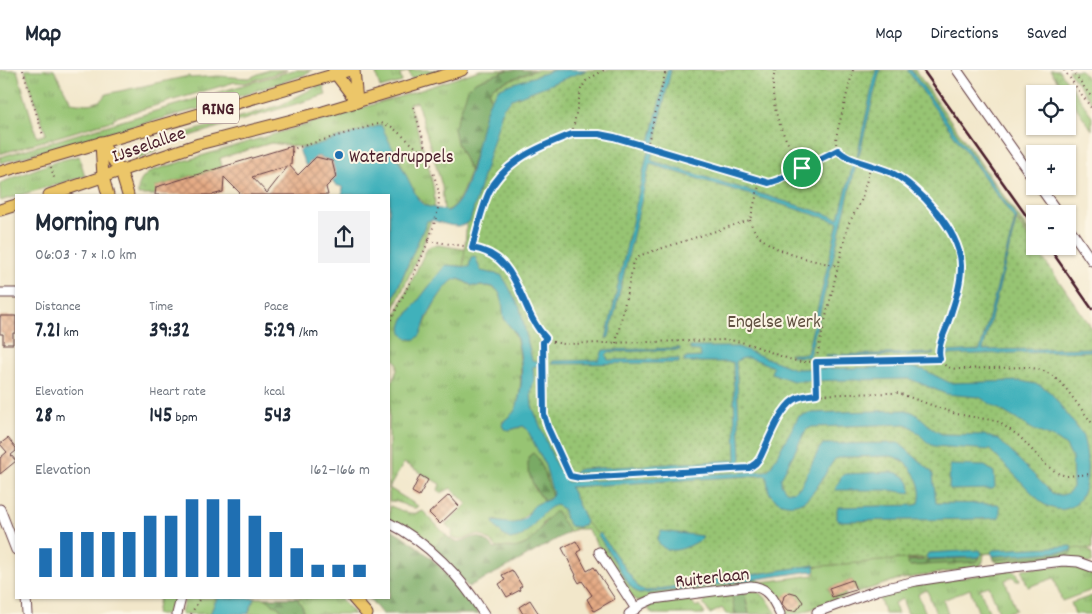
<!DOCTYPE html>
<html lang="en">
<head>
<meta charset="utf-8">
<style>
  :root { --surface:#fff; --page:#f2f2f3; --text:#1f2937; --muted:#747a83; --line:#e0e1e3; --accent:#1f6fb2 }
  body { margin:0; font-family:Dekko,sans-serif; background:var(--page); color:var(--text); height:100vh; display:flex; flex-direction:column; font-size:19px; white-space:nowrap }
  * { box-sizing:border-box; margin:0 }
  p { font-size:16px; color:var(--muted) }
  .icon { flex:none; width:28px; height:28px; fill:none; stroke:currentColor; stroke-width:2; stroke-linecap:round; stroke-linejoin:round }
  .map { position:relative; flex:1; overflow:hidden }
  .details { position:absolute; left:15px; top:124px; width:375px; height:405px; display:flex; flex-direction:column; background:var(--surface); border-radius:0px; box-shadow:0 1px 4px #0004 }
  .details>* { flex:none }
  .controls { position:absolute; left:1026px; top:15px; display:grid; gap:10px }
  .controls a { display:grid; place-items:center; width:50px; height:50px; border-radius:0px; background:var(--surface); box-shadow:0 1px 4px #0004; font-size:25px }
  .pin { position:absolute; display:grid; place-items:center; width:42px; height:42px; color:#fff; margin:-21px; border:2px solid #fff; border-radius:50%; box-shadow:0 1px 5px #0007 }
  .round { display:grid; place-items:center; flex:none; width:52px; height:52px; border-radius:0px; background:var(--page) }
  .summary { display:flex; align-items:center; justify-content:space-between; height:85px; padding:0 20px }
  h1 { font-size:28px; font-weight:800; line-height:38px }
  .stats { display:grid; grid-template-columns:repeat(3,1fr); gap:8px; height:85px; padding:5px 20px }
  .stats div { display:grid; align-content:center }
  .stats b { font-size:21px; font-weight:800 }
  .stats small { font-size:14px; font-weight:400 }
  .stats p { font-size:14px }
  .chart { height:140px; padding:10px 20px }
  .chart p { display:flex; justify-content:space-between }
  .chart svg { width:100%; height:90px; margin-top:5px; stroke:var(--accent); stroke-width:6 }
  header { display:flex; align-items:center; gap:30px; box-sizing:border-box; height:70px; padding:0 25px; background:var(--surface); border-bottom:1px solid var(--line) }
  header strong { font-size:24px }
  nav { display:flex; gap:28px; margin-inline-start:auto; font-size:18px }
  .map>svg:first-child { display:block }
</style>
</head>
<body>
<header>
<strong>Map</strong>
<nav><a>Map</a><a>Directions</a><a>Saved</a></nav>
</header>
<div class="map">
<svg width="1092" height="544" viewBox="0 0 1092 544">
  <defs>
    <pattern id="grass-tufts" width="24" height="20" patternUnits="userSpaceOnUse" patternTransform="scale(1.25)"><rect width="24" height="20" fill="#97c473"/><path d="M3 7l-1-3M5 7V3M7 7l1-3M15 17l-1-3M17 17v-4M19 17l1-3" fill="none" stroke="#7d9f5f"/></pattern>
    <pattern id="forest-firs" width="22" height="20" patternUnits="userSpaceOnUse" patternTransform="scale(1.25)"><rect width="22" height="20" fill="#79aa65"/><path d="M5 1l3.5 6h-7zM16 11l3.5 6h-7z" fill="#658a53"/></pattern>
    <pattern id="park-dots" width="8" height="8" patternUnits="userSpaceOnUse" patternTransform="scale(1.25)"><rect width="8" height="8" fill="#97c473"/><path d="M2 2h.1M6 6h.1" fill="none" stroke="#7d9f5f" stroke-width="1.8" stroke-linecap="round"/></pattern>
    <pattern id="building-cross-hatch" width="8" height="8" patternUnits="userSpaceOnUse" patternTransform="scale(1.25)"><rect width="8" height="8" fill="#e5ab85"/><path d="M0 0l8 8M0 8l8-8" fill="none" stroke="#bc8b6d"/></pattern>
  </defs>
  <rect width="100%" height="100%" fill="#fcf5e5"/>
  <filter id="ink" filterUnits="userSpaceOnUse"><feTurbulence type="fractalNoise" baseFrequency=".02" numOctaves="2"/><feDisplacementMap in="SourceGraphic" scale="10" xChannelSelector="R" yChannelSelector="G"/><feConvolveMatrix kernelMatrix="1 2 1 2 8 2 1 2 1" color-interpolation-filters="sRGB"/></filter>
  <filter id="wash" filterUnits="userSpaceOnUse"><feTurbulence type="fractalNoise" baseFrequency=".0096" numOctaves="4" result="noise"/><feDisplacementMap in="SourceGraphic" scale="20" xChannelSelector="R" yChannelSelector="G"/><feGaussianBlur stdDeviation="1.12" result="paint"/><feColorMatrix in="noise" values="0 0 0 0 0 0 0 0 0 0 0 0 0 0 0 0 0 1.4 0 .05"/><feComposite in="paint" operator="in"/></filter>
  <g filter="url(#wash)">
    <rect width="100%" height="100%" fill="#f2e7ca"/>
    <g fill="url(#grass-tufts)" stroke="#70724f" fill-rule="evenodd">
      <path d="M 0,0 L 17,0 L 37,67 L 46,64 L 25,0 L 54,0 L 71,32 C 84,34 98,37 106,24 L 189,6 L 190,8 L 218,6 L 249,8 L 268,0 L 287,0 L 245,13 L 235,12 L 113,48 L 114,50 L 0,84 Z"/>
      <path d="M 294,0 L 312,0 L 304,5 L 209,36 L 115,61 L 0,93 L 0,87 Z"/>
      <path d="M 375,0 L 440,0 L 411,9 L 409,1 L 400,4 L 402,12 L 380,18 Z"/>
      <path d="M 480,0 L 508,0 L 475,12 L 457,73 L 470,101 C 466,113 458,141 444,141 L 442,116 L 417,32 L 409,34 C 416,57 439,118 434,139 C 414,132 407,109 400,91 L 315,75 L 307,78 L 271,73 L 220,88 L 222,97 L 156,117 L 155,125 L 138,125 C 137,113 143,105 154,100 L 415,22 Z"/>
      <path d="M 535,0 L 554,0 L 495,24 L 491,29 L 489,22 L 494,16 Z"/>
      <path d="M 911,0 L 915,0 L 1035,170 L 1035,174 Z"/>
      <path d="M 1050,0 L 1059,0 L 1092,46 L 1092,60 Z"/>
      <path d="M 1068,0 L 1081,0 C 1092,15 1092,14 1092,33 Z"/>
      <path d="M 323,13 L 326,25 L 176,70 L 138,89 L 135,78 L 281,35 Z"/>
      <path d="M 79,86 L 85,106 L 0,131 L 0,113 L 54,92 Z"/>
      <path d="M 427,150 L 431,150 L 422,178 L 389,249 L 389,238 Z"/>
      <path d="M 439,175 L 474,181 L 506,212 L 468,197 L 446,195 L 404,249 L 401,259 L 409,269 L 417,268 C 427,254 437,218 452,210 C 459,207 464,212 470,215 C 478,218 489,214 496,219 C 503,225 503,238 506,247 C 508,253 512,257 515,264 C 522,283 523,320 516,339 C 513,345 507,348 502,352 L 510,360 L 523,356 L 527,359 C 534,372 557,414 552,427 L 547,412 L 528,396 L 534,418 L 545,431 C 524,437 524,464 495,450 L 504,466 L 540,446 L 550,437 L 556,435 L 563,439 L 566,450 L 570,456 L 578,457 L 586,453 L 1088,478 L 1092,485 L 1092,493 L 1002,494 L 999,494 L 994,490 L 1069,485 L 991,482 L 991,483 L 984,484 C 983,490 984,495 977,497 L 896,510 L 857,523 L 852,510 L 829,518 L 832,527 L 845,523 L 846,526 L 798,544 L 784,544 L 766,517 L 637,531 L 634,529 L 587,459 L 576,459 L 569,462 L 557,442 L 543,453 L 539,464 L 532,471 L 516,478 L 509,477 L 497,478 C 472,451 474,474 452,468 L 451,465 L 453,462 L 446,455 L 467,434 L 451,418 L 441,423 L 438,420 L 440,414 L 404,393 L 389,418 L 418,436 L 416,438 C 406,438 399,430 389,431 L 389,320 L 397,300 L 397,293 L 389,282 L 389,259 L 426,180 L 431,176 ZM 598,464 L 816,502 L 814,505 L 762,512 L 756,509 L 639,524 L 630,516 ZM 981,486 L 979,489 L 910,496 L 906,490 L 922,489 L 921,490 Z"/>
      <path d="M 390,436 C 402,440 410,447 423,441 L 446,465 L 433,478 L 389,449 Z"/>
      <path d="M 1072,495 L 1092,502 L 1092,520 L 1062,531 L 1054,508 L 1028,517 L 1022,501 L 1023,499 Z"/>
      <path d="M 1011,500 L 1017,503 L 1020,510 L 1016,511 L 1014,507 L 1005,510 L 1016,540 L 1000,544 L 989,516 L 980,519 L 990,544 L 979,544 L 970,519 L 943,530 L 948,544 L 936,544 L 927,520 L 918,524 L 926,544 L 908,544 L 902,529 L 894,533 L 898,544 L 885,544 L 878,524 L 903,517 Z"/>
      <path d="M 744,520 C 763,520 768,529 776,544 L 749,544 Z"/>
      <path d="M 731,521 L 735,544 L 726,544 L 722,538 L 710,544 L 703,533 L 705,531 L 702,526 Z"/>
      <path d="M 1092,526 L 1092,544 L 1075,544 L 1071,533 Z"/>
      <path d="M 688,527 L 696,537 L 699,535 L 705,544 L 652,544 L 646,535 Z"/>
      <path d="M 159,528 L 177,528 L 174,544 L 156,544 Z"/>
      <path d="M 185,528 L 217,528 L 210,544 L 181,544 Z"/>
      <path d="M 255,528 L 265,528 L 288,544 L 248,544 Z"/>
      <path d="M 297,528 L 340,528 L 354,544 L 303,544 L 303,538 Z"/>
    </g>
    <g fill="url(#forest-firs)" stroke="#626448">
      <path d="M 508,0 L 535,0 L 494,16 L 489,22 L 491,29 L 470,101 L 457,73 L 454,59 L 468,19 L 475,12 Z"/>
      <path d="M 533,383 C 542,389 549,417 552,427 L 545,431 C 535,422 523,398 530,385 Z"/>
      <path d="M 554,442 L 557,442 L 569,462 L 511,495 L 468,517 L 433,478 L 446,465 C 465,485 470,450 495,479 C 503,476 511,479 518,477 C 538,472 540,454 554,442 Z"/>
      <path d="M 389,458 C 426,478 455,510 479,544 L 382,544 L 369,528 L 389,528 Z"/>
      <path d="M 1073,480 L 1069,485 L 994,490 L 993,486 Z"/>
      <path d="M 979,487 L 979,490 L 975,492 L 909,496 L 907,491 Z"/>
      <path d="M 744,520 L 749,544 L 735,544 L 731,521 Z"/>
      <path d="M 265,528 L 297,528 L 303,538 L 303,544 L 288,544 Z"/>
    </g>
    <path fill="url(#park-dots)" stroke="#70724f" d="M 569,0 L 911,0 L 1092,258 L 1092,479 L 1070,478 L 916,488 L 811,497 L 643,522 L 635,518 L 601,467 L 581,448 L 527,345 L 527,305 L 505,220 L 463,202 L 467,149 L 496,33 Z"/>
    <g fill="#41b1bb" stroke="#466873">
      <path d="M 554,0 L 587,0 L 512,29 L 503,38 L 470,151 C 459,161 444,153 431,150 L 427,151 L 389,238 L 389,125 L 341,125 L 343,122 L 342,117 L 336,115 L 332,111 L 336,107 L 332,91 L 317,86 L 306,96 L 299,80 L 381,55 L 419,131 L 426,136 L 448,141 C 474,129 477,53 491,29 L 499,19 L 505,16 Z"/>
      <path d="M 667,0 L 671,0 L 656,68 L 654,73 L 652,74 L 650,72 Z"/>
      <path d="M 876,0 L 880,0 L 859,86 L 857,86 Z"/>
      <path d="M 907,0 L 911,0 L 1017,148 L 983,280 L 1092,278 L 1092,281 L 943,285 L 944,282 L 980,280 L 1015,150 Z"/>
      <path d="M 649,81 L 653,83 L 651,89 L 653,91 L 839,148 L 853,94 L 856,95 L 809,287 L 793,286 L 789,284 L 806,284 L 807,283 L 838,152 L 650,94 L 609,267 L 606,269 L 647,85 Z"/>
      <path d="M 475,186 L 481,201 L 501,205 L 506,212 L 520,238 L 532,290 L 543,292 L 543,296 L 535,296 L 533,297 L 534,309 L 531,322 L 532,336 L 556,395 L 567,412 L 766,401 L 770,398 L 799,346 L 809,343 L 905,340 C 921,342 927,358 942,364 L 984,365 L 999,370 L 1052,423 C 1061,427 1068,425 1073,417 L 1072,388 L 1066,376 L 1058,370 L 1034,360 L 979,327 L 946,324 L 910,309 L 793,311 L 771,303 L 773,297 C 762,293 746,282 736,292 L 741,388 L 739,394 L 574,403 L 575,401 L 581,399 L 736,390 L 733,292 L 684,292 L 684,288 L 701,287 L 700,281 L 690,280 L 690,277 L 738,277 L 795,299 L 909,297 L 924,300 L 950,313 L 1021,311 L 1040,315 L 1051,323 L 1082,364 C 1089,383 1092,427 1071,437 C 1060,442 1052,439 1042,433 L 990,380 L 934,376 C 923,372 918,359 906,354 L 812,357 L 806,360 L 781,408 L 781,414 L 786,421 L 793,422 L 801,416 L 819,379 L 823,374 L 899,373 L 931,401 L 933,405 L 936,433 L 998,434 L 1000,437 L 1000,446 L 998,448 L 980,449 L 839,451 L 837,449 L 837,439 L 839,437 L 916,435 L 919,433 C 925,415 910,390 891,386 L 843,387 L 835,389 C 822,405 812,439 786,434 C 779,433 774,429 770,424 C 767,417 768,411 766,405 L 570,417 L 586,451 L 585,454 L 578,457 L 570,456 L 566,450 L 563,439 L 556,435 C 536,441 523,484 502,464 C 498,460 494,456 493,451 C 505,452 517,457 527,446 C 530,442 532,436 537,434 C 544,430 550,432 553,424 L 545,395 L 527,359 L 523,356 L 510,360 L 504,359 L 502,355 C 504,348 513,346 516,338 C 524,316 523,285 515,263 C 512,257 506,254 504,248 C 502,238 504,226 496,219 C 490,214 481,217 474,216 C 468,215 463,209 457,209 C 448,209 431,238 427,247 C 423,255 422,275 407,268 C 399,265 401,255 404,249 L 443,198 L 446,195 L 469,197 L 471,187 Z"/>
      <path d="M 680,278 L 680,280 L 609,282 L 606,285 L 608,290 L 679,289 L 679,293 L 551,294 L 553,291 L 599,290 L 603,280 Z"/>
      <path d="M 934,283 L 933,285 L 825,287 L 824,286 L 825,285 Z"/>
      <path d="M 950,395 L 985,396 L 994,402 L 995,417 L 993,419 L 951,420 L 949,417 Z"/>
      <path d="M 890,402 C 901,402 914,410 910,423 L 889,420 L 835,420 L 841,407 L 844,404 Z"/>
      <path d="M 661,461 L 703,466 L 702,469 C 689,477 666,489 657,470 Z"/>
      <path d="M 600,463 L 639,518 L 646,521 L 721,509 L 729,507 L 731,508 L 814,495 L 816,500 L 813,503 L 811,501 L 696,518 L 639,524 L 630,516 L 598,465 Z"/>
      <path d="M 1072,476 L 1073,478 L 1071,481 L 993,486 L 991,482 L 993,480 Z"/>
      <path d="M 980,480 L 982,484 L 979,487 L 928,489 L 926,487 L 928,483 Z"/>
      <path d="M 217,528 L 255,528 L 248,544 L 210,544 Z"/>
    </g>
    <g id="blocks">
      <g fill="url(#building-cross-hatch)" fill-rule="evenodd">
        <path d="M 292,76 L 291,95 L 289,95 L 298,105 L 316,87 L 332,91 L 336,107 L 326,117 L 328,125 L 242,125 L 224,107 L 223,122 L 212,125 L 155,125 L 156,117 ZM 288,96 L 267,123 L 252,107 Z"/>
        <path d="M 0,246 L 16,246 L 16,263 L 13,263 L 13,274 L 3,274 L 3,264 L 0,264 Z"/>
        <path d="M 8,368 L 16,378 L 16,381 L 11,385 L 16,391 L 0,404 L 0,388 L 7,382 L 0,374 Z"/>
        <path d="M 420,405 L 428,410 L 419,426 L 412,422 Z"/>
        <path d="M 449,425 L 459,436 L 440,454 L 429,443 Z"/>
        <path d="M 576,471 L 581,480 L 577,482 L 587,501 L 594,497 L 615,529 L 594,541 L 587,529 L 592,525 L 582,511 L 579,513 L 575,506 L 576,505 L 562,478 Z"/>
        <path d="M 512,500 L 522,516 L 519,518 L 520,520 L 507,527 L 499,514 L 505,510 L 502,505 Z"/>
        <path d="M 852,510 L 856,520 L 832,527 L 829,518 Z"/>
        <path d="M 790,522 L 797,524 L 803,532 L 798,539 L 794,541 L 787,540 L 782,534 L 784,526 Z"/>
        <path d="M 530,530 L 539,544 L 523,544 L 519,537 Z"/>
      </g>
    </g>
  </g>
  <g filter="url(#ink)">
    <use href="#blocks" fill-opacity="0" stroke="#633d43" stroke-width="1"/>
    <g fill="none" stroke-linecap="round" stroke-linejoin="round">
      <g stroke="#633d43" stroke-width="11">
        <g id="minor">
          <path d="M 957,0 L 1035,111"/>
          <path d="M 1039,116 L 1059,144"/>
          <path d="M 1068,156 L 1092,191"/>
          <path d="M 0,223 L 16,223"/>
          <path d="M 0,439 L 16,480"/>
          <path d="M 389,453 C 428,472 461,507 484,544"/>
          <path d="M 599,482 L 636,539"/>
          <path d="M 26,528 L 27,544"/>
          <path d="M 817,542 L 878,520 L 916,511 L 988,500 L 1063,491 L 1078,492 L 1092,497"/>
          <path d="M 177,544 L 181,528"/>
          <path d="M 629,544 L 642,534 L 653,529 L 751,516 C 768,517 774,531 780,544"/>
        </g>
      </g>
      <g stroke="#633d43" stroke-width="13">
        <g id="major">
          <path d="M 334,0 L 335,3 L 357,32"/>
          <path d="M 354,0 L 357,32"/>
          <path d="M 101,72 L 121,102 L 128,125"/>
          <path d="M 101,73 L 103,107 L 108,125"/>
          <path d="M 0,102 L 350,0"/>
          <path d="M 49,125 L 199,74 L 323,42 L 462,0"/>
          <path d="M 0,140 L 16,135"/>
          <path d="M 353,528 L 367,544"/>
        </g>
      </g>
      <g stroke="#633d43" stroke-width="2" stroke-dasharray="1 4" stroke-linecap="butt">
        <path d="M 23,0 L 43,65"/>
        <path d="M 775,0 C 767,37 784,67 801,98"/>
        <path d="M 853,0 L 837,63 C 836,69 835,76 839,81 C 846,89 877,97 888,102 C 917,115 958,159 961,191 C 964,222 946,252 939,280 C 938,292 945,298 957,299 L 1028,297 L 1042,300 L 1053,306 L 1063,315 L 1092,353"/>
        <path d="M 1064,0 L 1092,39"/>
        <path d="M 1072,0 L 1092,28"/>
        <path d="M 572,64 L 581,19 L 586,11 L 604,0"/>
        <path d="M 647,77 L 666,0"/>
        <path d="M 292,82 L 296,78 L 381,53 L 392,57 L 419,80 L 426,79"/>
        <path d="M 51,97 L 55,111"/>
        <path d="M 750,150 C 757,181 811,190 838,196"/>
        <path d="M 428,170 C 451,176 479,174 498,189 C 523,209 524,252 546,269 C 551,272 558,273 564,274 L 726,270 C 753,271 775,287 801,292 L 940,289"/>
        <path d="M 472,178 C 478,156 483,132 495,112 C 508,91 548,70 572,64 C 586,61 601,64 614,67 L 769,113 L 778,110 L 838,80"/>
        <path d="M 389,254 C 404,223 439,161 439,127 C 439,118 434,107 432,98 C 426,77 419,56 413,36"/>
        <path d="M 546,269 L 543,272 L 544,345 L 548,358 L 567,403 L 573,408 L 749,398 L 756,393 L 760,388 C 771,365 780,333 806,325 L 888,323 L 898,323 L 956,344 L 997,351 L 1019,366 L 1046,395 L 1059,404 L 1067,406 L 1092,404"/>
        <path d="M 616,273 L 634,191 L 641,185 L 750,150 L 760,112"/>
        <path d="M 817,324 L 816,292 L 820,272 L 848,155 L 861,131 L 871,95"/>
        <path d="M 191,544 L 200,528"/>
      </g>
      <use href="#minor" stroke="#fff" stroke-width="9"/>
      <use href="#major" stroke="#ecc669" stroke-width="11"/>
      <g stroke="#4a1f2b" stroke-width="2.5">
        <path d="M 923,0 L 1035,158"/>
        <path d="M 1048,176 L 1092,239"/>
      </g>
    </g>
  </g>
  <g fill="none" stroke-linecap="round" stroke-linejoin="round" filter="url(#ink)">
    <g stroke="#fff" stroke-width="10">
      <path id="route" d="M 572,64 L 599,64 L 614,67 L 769,113 L 778,110 L 838,80 C 849,92 875,95 890,102 C 919,116 962,163 961,197 C 961,217 953,236 947,256 C 943,266 937,278 940,289 L 816,292 L 817,324 C 809,325 801,325 794,330 C 779,340 768,372 760,388 L 756,393 L 749,398 L 580,408 L 570,406 L 548,358 L 544,345 L 543,272 L 546,268 C 517,238 522,186 472,178 C 477,160 481,140 489,122 C 505,90 541,76 572,64 Z"/>
    </g>
    <use href="#route" stroke="#1f6fb2" stroke-width="6"/>
  </g>
  <circle fill="#1f6fb2" stroke="#fcf5e5" stroke-width="2" cx="339" cy="85" r="5"/>
  <g text-anchor="middle" stroke-width="4" stroke-linejoin="round" paint-order="stroke">
    <rect fill="#fcf5e5" stroke="#7f5f63" stroke-width="1" x="197" y="22.5" width="42" height="31" rx="4"/>
    <g font-size="18" font-weight="bold" fill="#4a1f2b">
      <text x="218" y="44">RING</text>
    </g>
    <g font-size="19" fill="#4a1f2b" stroke="#fcf5e5">
      <text transform="translate(148 73) rotate(-19)" y="7">IJsselallee</text>
      <text transform="translate(712 506) rotate(-6)" y="7">Ruiterlaan</text>
    </g>
    <g font-size="19" fill="#4a1f2b" stroke="#fcf5e5" text-anchor="start">
      <text x="349" y="92">Waterdruppels</text>
    </g>
    <g font-size="19" fill="#615141" stroke="#fcf5e5">
      <text x="774" y="257">Engelse Werk</text>
    </g>
  </g>
</svg>
<div class="controls">
<a><svg class="icon" aria-label="locate" viewBox="0 0 24 24"><circle cx="12" cy="12" r="6"/><path d="M12 2v4M12 18v4M2 12h4M18 12h4"/></svg></a>
<a>+</a>
<a>−</a>
</div>
<div class="pin" style="left:802px;top:98px;background:#1e9e55"><svg class="icon" aria-label="arrive" viewBox="0 0 24 24"><path d="M6 21V4h12l-3 4 3 4H6"/></svg></div>
<section class="details">
<div class="summary"><div><h1>Morning run</h1><p>06:03 · 7 × 1.0 km</p></div><a class="round"><svg class="icon" aria-label="share" viewBox="0 0 24 24"><path d="M12 15V3M7 8l5-5 5 5M5 13v7h14v-7"/></svg></a></div>
<div class="stats">
<div><p>Distance</p><b>7.21<small> km</small></b></div>
<div><p>Time</p><b>39:32</b></div>
<div><p>Pace</p><b>5:29<small> /km</small></b></div>
</div>
<div class="stats">
<div><p>Elevation</p><b>28<small> m</small></b></div>
<div><p>Heart rate</p><b>145<small> bpm</small></b></div>
<div><p>kcal</p><b>543</b></div>
</div>
<div class="chart"><p><span>Elevation</span>162–166 m</p>
<svg viewBox="0 0 160 44" preserveAspectRatio="none"><path d="M5 44V30M15 44V22M25 44V22M35 44V22M45 44V22M55 44V14M65 44V14M75 44V6M85 44V6M95 44V6M105 44V14M115 44V22M125 44V30M135 44V38M145 44V38M155 44V38"/></svg>
</div>
</section>
</div>
</body>
</html>
